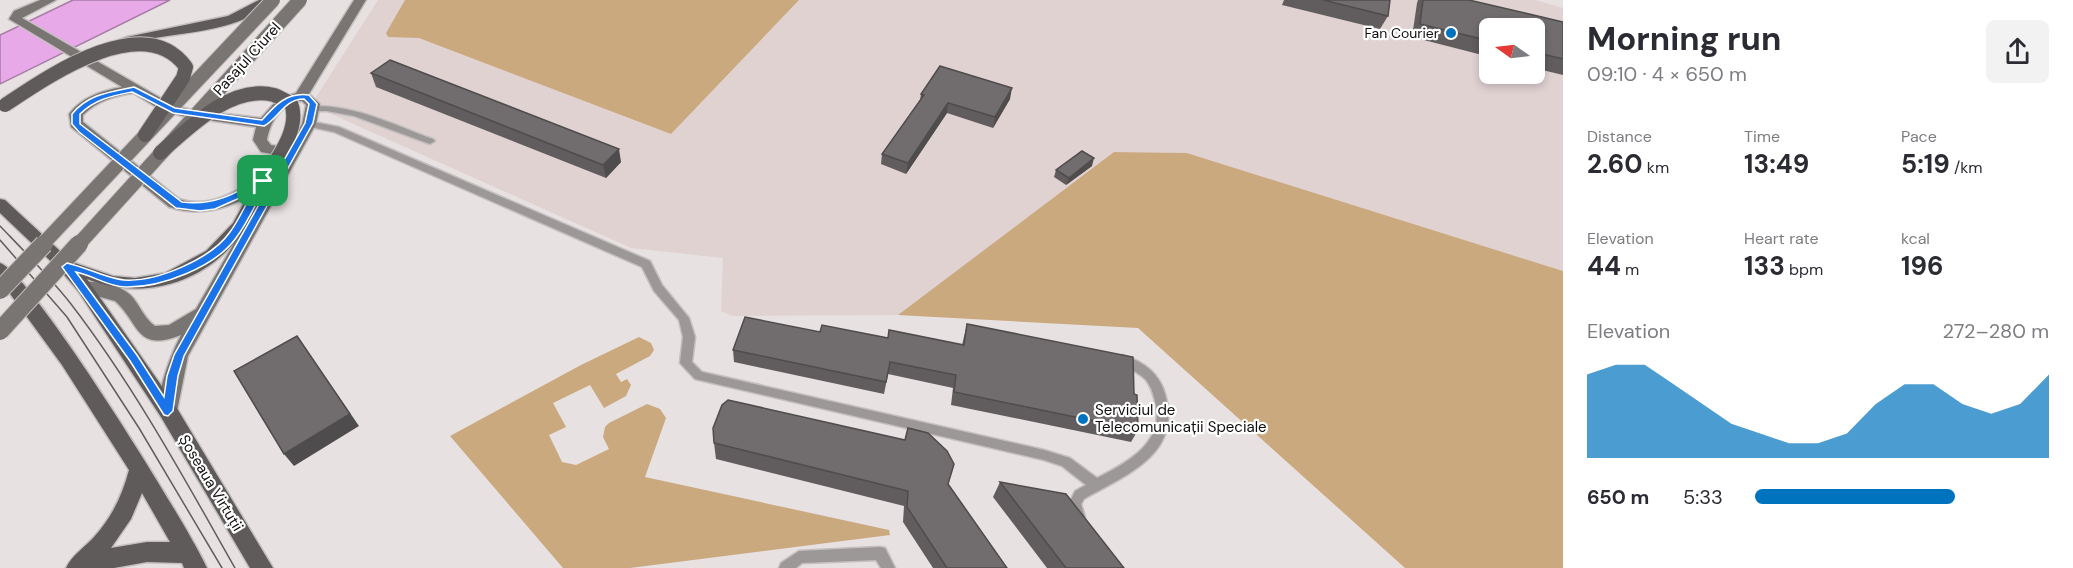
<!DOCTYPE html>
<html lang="en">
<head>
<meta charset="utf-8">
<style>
  :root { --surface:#fff; --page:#f2f2f3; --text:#2b2b33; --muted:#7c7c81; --accent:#0073be }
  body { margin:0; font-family:"DM Sans",sans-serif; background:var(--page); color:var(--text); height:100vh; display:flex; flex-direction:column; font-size:22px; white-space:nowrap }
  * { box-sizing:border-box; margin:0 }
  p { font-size:20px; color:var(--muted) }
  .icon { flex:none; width:33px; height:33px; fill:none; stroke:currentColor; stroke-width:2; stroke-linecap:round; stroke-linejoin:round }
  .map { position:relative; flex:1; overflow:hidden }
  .sheet { display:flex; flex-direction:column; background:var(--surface); width:510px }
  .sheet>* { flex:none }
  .needle { width:39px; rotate:284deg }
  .controls { position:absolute; left:1479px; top:18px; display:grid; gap:12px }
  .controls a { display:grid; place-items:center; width:66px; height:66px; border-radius:9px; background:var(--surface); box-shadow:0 3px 9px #0003; font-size:30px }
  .pin { position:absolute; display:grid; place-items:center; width:51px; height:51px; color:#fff; margin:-26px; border-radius:12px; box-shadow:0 3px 9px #0006 }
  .round { display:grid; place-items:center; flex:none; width:63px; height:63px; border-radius:9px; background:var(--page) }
  .headline { display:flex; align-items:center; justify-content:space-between; height:102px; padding:0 24px }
  h1 { font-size:33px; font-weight:700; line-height:45px }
  .figures { display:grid; grid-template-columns:repeat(3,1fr); gap:9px; height:102px; padding:6px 24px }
  .figures div { display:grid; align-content:center }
  .figures b { font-size:26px; font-weight:700 }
  .figures small { font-size:16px; font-weight:400 }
  .figures p { font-size:16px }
  .chart { height:168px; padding:12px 24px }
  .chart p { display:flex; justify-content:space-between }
  .chart svg { width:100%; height:108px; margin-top:6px; fill:var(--accent); opacity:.7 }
  ul { padding:0 24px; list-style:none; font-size:20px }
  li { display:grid; grid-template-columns:96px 72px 1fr; align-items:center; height:45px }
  li i { height:15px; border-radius:8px; background:var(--accent) }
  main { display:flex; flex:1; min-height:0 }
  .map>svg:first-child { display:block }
</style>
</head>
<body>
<main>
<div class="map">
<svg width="1563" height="568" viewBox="0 0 1563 568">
  <rect width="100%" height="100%" fill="#e7e1e1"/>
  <path fill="#e1d2d2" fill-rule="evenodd" d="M 378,0 L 1535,0 L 1563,8 L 1563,271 L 1187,153 L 1115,152 L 898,315 L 732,316 L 721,311 L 723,258 L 631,248 L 311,105 ZM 1490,28 L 1534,28 L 1534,74 L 1490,74 Z"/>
  <g fill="#cba97f">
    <path d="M 405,0 L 799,0 L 671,134 L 419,38 L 388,37 L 386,33 Z"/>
    <path d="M 1114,152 L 1187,153 L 1563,271 L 1563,568 L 1405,568 L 1138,328 L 898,315 Z"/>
    <path d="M 639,337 L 651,343 L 654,350 L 650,356 L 616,374 L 621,382 L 627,379 L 631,385 L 626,396 L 604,408 L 590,385 L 553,403 L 566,427 L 549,435 L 562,462 L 576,465 L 609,449 L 603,437 L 605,427 L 609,423 L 647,404 L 660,409 L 666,418 L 645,477 L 889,530 L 890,535 L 630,568 L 563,568 L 450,436 L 581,365 Z"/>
  </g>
  <path fill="#e8a9e8" stroke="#a77aa7" stroke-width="1.5" d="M 73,0 L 170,0 L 0,84 L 0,35 Z"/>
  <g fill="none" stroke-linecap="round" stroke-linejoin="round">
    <g stroke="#c5bfbf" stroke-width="3">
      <g id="service">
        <path d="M 313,106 C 356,105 394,125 433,139 L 435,141 L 430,144 L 427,143 L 354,116 L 327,111 L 310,111 L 309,109 Z"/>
        <path d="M 309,121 L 339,127 L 650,261 L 662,285 L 689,318 L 695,337 L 692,362 L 702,372 L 1044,450 L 1070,458 L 1097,478 C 1126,463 1163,444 1156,406 C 1154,396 1152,388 1146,380 C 1137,370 1121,367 1116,360 L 1118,357 L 1122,355 C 1142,361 1159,372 1165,394 C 1183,454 1126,475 1084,499 L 1081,504 L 1085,517 L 1084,521 L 1079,523 L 1074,521 L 1069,504 L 1075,491 L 1086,485 L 1062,466 L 1044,460 L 695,379 L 680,363 L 683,337 L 679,320 L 654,291 L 642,267 L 334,132 L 306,126 L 305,124 Z"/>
        <path d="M 880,547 L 885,548 L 895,568 L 881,568 L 876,560 L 802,563 L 796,568 L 779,568 L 781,563 L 799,551 Z"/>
      </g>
    </g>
    <g stroke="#c5bfbf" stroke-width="3">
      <path id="secondary" d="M 40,0 L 56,0 L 22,18 L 171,104 L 191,110 L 261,118 L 277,100 L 296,93 L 354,0 L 366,0 L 309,94 L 320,104 L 316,124 L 188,356 L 177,411 L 175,417 L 168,419 L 161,417 C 153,398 172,352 181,335 C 135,353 140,323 115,301 L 78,291 L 76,287 L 78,283 L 84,281 C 101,283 123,284 134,299 C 141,308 145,319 155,326 L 169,325 L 196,309 L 267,186 C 236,206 205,219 169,207 L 71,127 L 69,114 C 82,97 101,91 122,87 L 9,19 L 14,11 ZM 133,93 L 161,110 L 186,117 L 256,127 L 253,140 L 261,152 L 283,156 L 270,180 L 263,176 L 258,177 C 235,193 208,209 179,199 L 83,122 L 83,115 C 97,101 114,96 133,93 ZM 302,101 L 306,105 L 302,124 L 288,148 L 271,145 L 267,140 C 270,122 282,101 302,101 Z"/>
    </g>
    <g stroke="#c5bfbf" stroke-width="3">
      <g id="primary">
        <path d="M 259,0 L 273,0 C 246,30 186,32 149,39 C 135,42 122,47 108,51 L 102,47 L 127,37 L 228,16 Z"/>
        <path d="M 263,176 L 270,181 C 261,200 252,220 239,237 C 203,284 142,301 87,279 L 175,405 L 273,568 L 250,568 L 161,417 L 78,291 L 61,271 L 0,213 L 0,199 L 5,200 L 72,262 L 113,276 L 135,278 L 165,273 L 206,251 L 233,223 L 258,177 Z"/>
        <path d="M 0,263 C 31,272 189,527 207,568 L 184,568 L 182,563 L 147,562 L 114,568 L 66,568 C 72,555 85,547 94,537 C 112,517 122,496 129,470 L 62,365 L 0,280 ZM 142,493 L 170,542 L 147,542 L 111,548 L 131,519 Z"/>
      </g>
    </g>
    <use href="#service" fill="#9b9897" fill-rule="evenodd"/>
    <use href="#secondary" fill="#787573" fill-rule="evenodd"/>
    <use href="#primary" fill="#5f5b5a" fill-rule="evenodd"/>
    <g stroke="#615e5e" stroke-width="1.5">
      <path d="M 0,226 C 24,251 49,276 71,304 C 134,386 184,478 235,568"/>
      <path d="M 0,240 L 67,317 L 139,428 L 222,568"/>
    </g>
    <g stroke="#c5bfbf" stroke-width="16" stroke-linecap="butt">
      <g id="secondary-bridge-far1">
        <path d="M 42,245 L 273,0"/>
        <path d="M 78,245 L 300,0"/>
      </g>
    </g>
    <g stroke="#c5bfbf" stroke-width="20" stroke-linecap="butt">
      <g id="secondary-bridge">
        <path d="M 0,290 L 44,244"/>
        <path d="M 0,331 L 79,244"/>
      </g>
    </g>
    <g stroke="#c5bfbf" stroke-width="16" stroke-linecap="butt">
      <g id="primary-bridge">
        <path d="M 5,105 C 47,77 144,9 186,67 L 183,78 L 145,135"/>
        <path d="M 160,153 C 189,128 231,84 274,95 C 280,97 285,101 291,103 C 301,129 276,160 263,181"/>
      </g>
    </g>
    <use href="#secondary-bridge-far1" stroke="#787573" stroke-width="14"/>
    <use href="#secondary-bridge" stroke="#787573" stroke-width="18"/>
    <use href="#primary-bridge" stroke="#5f5b5a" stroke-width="14"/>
  </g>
  <g fill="#615d5f">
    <path d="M 1284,0 L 1390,0 L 1388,16 L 1380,29 L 1282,5 Z"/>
    <path d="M 1418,0 L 1469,0 L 1563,22 L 1563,75 L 1534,68 L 1534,28 L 1490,28 L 1490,57 L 1412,37 L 1417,3 Z"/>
    <path d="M 371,73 L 621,162 L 606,178 L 376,87 Z"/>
    <path d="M 921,94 L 1010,99 L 993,128 L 947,113 L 906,174 L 881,164 L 882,154 L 920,100 Z"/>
    <path d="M 1092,166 L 1066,185 L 1054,177 L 1056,170 Z"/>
    <path d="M 967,324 L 1134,394 L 1138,430 L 1131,442 L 951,405 L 953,388 L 888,374 L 884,394 L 734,362 L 733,350 L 820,332 L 962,345 Z"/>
    <path d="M 714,443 L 948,484 L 1007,568 L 933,568 L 903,522 L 904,506 L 716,459 Z"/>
    <path d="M 1000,482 L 1124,568 L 1047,568 L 993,497 Z"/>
  </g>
  <g fill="#4f4c4d">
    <path d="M 1012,88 L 1010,99 L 993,128 L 995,117 Z"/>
    <path d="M 948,103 L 947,113 L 906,174 L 908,163 Z"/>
    <path d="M 619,149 L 621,162 L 606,178 L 603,165 Z"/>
    <path d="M 1094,158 L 1092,166 L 1066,185 L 1069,178 Z"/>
    <path d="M 297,336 L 359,426 L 294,466 L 284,454 Z"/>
  </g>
  <g fill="#716c6e" stroke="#4f4c4d" stroke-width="1.5">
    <path d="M 1323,0 L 1390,0 L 1388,16 Z"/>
    <path d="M 1423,0 L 1469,0 L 1563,22 L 1563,59 L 1534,52 L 1534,28 L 1490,28 L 1490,41 L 1420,24 Z"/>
    <path d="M 390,60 L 619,149 L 603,165 L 371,73 Z"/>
    <path d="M 940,66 L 1012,88 L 995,117 L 948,103 L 908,163 L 882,154 L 924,95 L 921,94 Z"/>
    <path d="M 1082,151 L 1094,158 L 1069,178 L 1056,170 Z"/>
    <path d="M 745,317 L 820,332 L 822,325 L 888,338 L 889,330 L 964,345 L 967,324 L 1133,357 L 1134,394 L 1137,395 L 1138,430 L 954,392 L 956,375 L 890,362 L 886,382 L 733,350 Z"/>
    <path d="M 297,336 L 350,414 L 284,454 L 234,371 Z"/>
    <path d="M 728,400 L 905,440 L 908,428 L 928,433 L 947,451 L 954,464 L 948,484 L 1007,568 L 947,568 L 907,507 L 908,491 L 714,443 L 713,428 L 722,405 Z"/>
    <path d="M 1000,482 L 1066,494 L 1124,568 L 1066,568 Z"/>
  </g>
  <path fill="#1a73e8" stroke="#fff" stroke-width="1.5" fill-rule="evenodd" d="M 134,87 L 175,108 L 262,120 C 275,105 287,92 309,95 L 317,104 L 313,123 L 184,356 L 178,376 L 173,411 L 168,416 L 164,415 L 130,361 L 62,267 L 67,263 C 85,267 109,279 124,280 C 157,282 211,259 230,232 C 239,220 245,205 253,192 L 215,209 L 200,211 L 176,208 L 79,132 L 72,124 L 72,114 C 88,94 110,92 134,87 ZM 132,92 L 173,113 L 264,126 C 279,118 284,99 304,99 L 309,104 L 305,123 L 174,355 L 167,376 L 164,397 L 137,355 L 76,272 C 92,275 109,287 125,287 C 161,288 215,267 236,238 C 249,221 258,199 268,181 L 260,178 C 235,195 212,206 182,202 L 80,124 L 80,114 C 95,99 112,96 132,92 Z"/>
  <g fill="#0073be" stroke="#fff" stroke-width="2">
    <circle cx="1451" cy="33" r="6"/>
    <circle cx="1083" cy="419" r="6"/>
  </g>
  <g text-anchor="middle" stroke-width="4.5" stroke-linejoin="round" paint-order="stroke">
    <g font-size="14" fill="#100e0e" stroke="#fff" text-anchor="end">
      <text x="1439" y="38">Fan Courier</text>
    </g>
    <g font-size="15" fill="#100e0e" stroke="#fff">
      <text transform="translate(247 59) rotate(-48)" y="5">Pasajul Ciurel</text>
      <text transform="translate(211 483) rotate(59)" y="5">Șoseaua Virtuții</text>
    </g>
    <g font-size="15" fill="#100e0e" stroke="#fff" text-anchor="start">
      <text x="1095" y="415">Serviciul de<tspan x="1095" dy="17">Telecomunicații Speciale</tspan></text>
    </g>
  </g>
</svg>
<div class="controls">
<a><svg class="needle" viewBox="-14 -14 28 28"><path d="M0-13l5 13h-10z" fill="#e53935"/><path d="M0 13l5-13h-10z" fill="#7c7c81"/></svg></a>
</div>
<div class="pin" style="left:263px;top:181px;background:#1e9e55"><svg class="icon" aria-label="arrive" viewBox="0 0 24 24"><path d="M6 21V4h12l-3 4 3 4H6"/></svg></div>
</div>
<section class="sheet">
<div class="headline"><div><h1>Morning run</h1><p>09:10 · 4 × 650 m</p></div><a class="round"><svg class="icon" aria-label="share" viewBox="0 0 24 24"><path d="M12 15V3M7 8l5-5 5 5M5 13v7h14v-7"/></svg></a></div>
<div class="figures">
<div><p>Distance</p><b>2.60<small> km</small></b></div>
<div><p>Time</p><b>13:49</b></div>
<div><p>Pace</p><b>5:19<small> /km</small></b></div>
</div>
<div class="figures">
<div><p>Elevation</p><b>44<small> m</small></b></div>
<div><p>Heart rate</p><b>133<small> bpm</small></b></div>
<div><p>kcal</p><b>196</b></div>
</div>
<div class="chart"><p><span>Elevation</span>272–280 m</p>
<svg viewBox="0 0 160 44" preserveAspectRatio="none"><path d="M0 44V10L10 6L20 6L30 14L40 22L50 30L60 34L70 38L80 38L90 34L100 22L110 14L120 14L130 22L140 26L150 22L160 10V44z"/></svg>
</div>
<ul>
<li><b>650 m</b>5:33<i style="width:68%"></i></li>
</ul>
</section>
</main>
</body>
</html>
